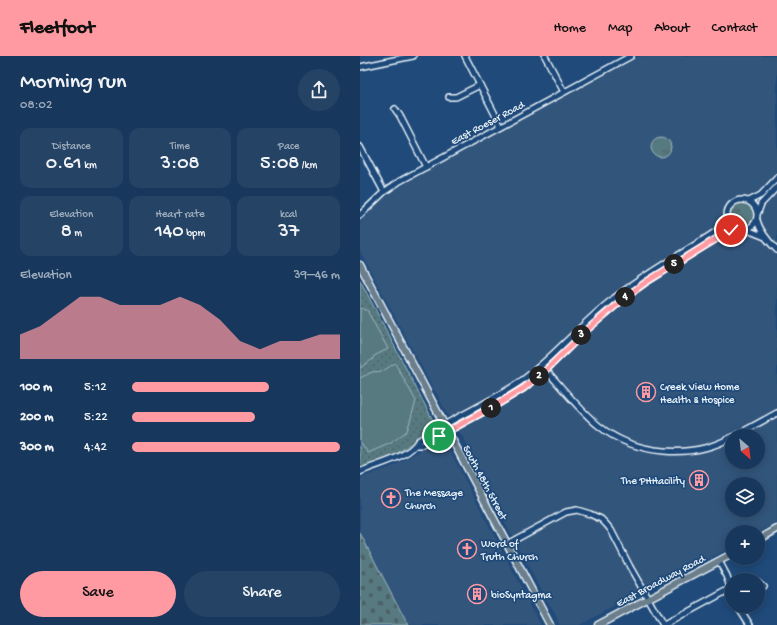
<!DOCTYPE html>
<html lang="en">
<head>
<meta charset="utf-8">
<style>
  :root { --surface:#17385c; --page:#244365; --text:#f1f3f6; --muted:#9eacbb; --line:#365272; --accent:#ff9aa2 }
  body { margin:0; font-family:"Gochi Hand",sans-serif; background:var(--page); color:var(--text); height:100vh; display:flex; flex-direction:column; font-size:15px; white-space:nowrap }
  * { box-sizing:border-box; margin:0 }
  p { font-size:13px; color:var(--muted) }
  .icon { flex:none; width:22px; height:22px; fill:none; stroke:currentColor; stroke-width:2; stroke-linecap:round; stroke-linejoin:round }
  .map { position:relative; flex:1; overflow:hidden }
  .sheet { display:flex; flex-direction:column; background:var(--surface); width:360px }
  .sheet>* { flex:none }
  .needle { width:26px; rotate:152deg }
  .controls { position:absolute; left:365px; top:373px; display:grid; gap:8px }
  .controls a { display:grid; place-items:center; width:40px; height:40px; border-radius:50%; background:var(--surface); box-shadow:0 2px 10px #0003,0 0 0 1px var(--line); font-size:20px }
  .pin { position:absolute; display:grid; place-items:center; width:34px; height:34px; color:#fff; margin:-17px; border:2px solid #fff; border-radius:50%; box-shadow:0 1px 4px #0007 }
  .km { position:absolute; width:20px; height:20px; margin:-10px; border-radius:50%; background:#222; color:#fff; font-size:11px; line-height:20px; text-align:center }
  .round { display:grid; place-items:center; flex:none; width:42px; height:42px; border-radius:21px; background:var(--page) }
  .summary { display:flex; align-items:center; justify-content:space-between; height:68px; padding:0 20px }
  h1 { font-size:22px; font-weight:600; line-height:30px }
  .stats { display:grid; grid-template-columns:repeat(3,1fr); gap:6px; height:68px; padding:4px 20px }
  .stats div { display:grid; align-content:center; border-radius:10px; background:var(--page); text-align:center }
  .stats b { font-size:20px; font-weight:600 }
  .stats small { font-size:11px; font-weight:400 }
  .stats p { font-size:11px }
  .chart { height:112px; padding:8px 20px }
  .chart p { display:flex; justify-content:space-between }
  .chart svg { width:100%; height:72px; margin-top:4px; fill:var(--accent); opacity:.7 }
  .action { display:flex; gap:8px; margin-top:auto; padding:8px 20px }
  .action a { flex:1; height:46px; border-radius:24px; background:var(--accent); color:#111; font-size:16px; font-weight:600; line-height:46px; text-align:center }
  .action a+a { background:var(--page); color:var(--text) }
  ul { padding:0 20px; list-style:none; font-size:13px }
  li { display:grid; grid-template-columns:64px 48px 1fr; align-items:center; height:30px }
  li i { height:10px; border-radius:5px; background:var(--accent) }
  header { display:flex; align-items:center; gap:24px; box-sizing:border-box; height:56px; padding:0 20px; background:var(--accent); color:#111 }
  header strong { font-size:19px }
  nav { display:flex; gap:22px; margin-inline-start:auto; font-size:14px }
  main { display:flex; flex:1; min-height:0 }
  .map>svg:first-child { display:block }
</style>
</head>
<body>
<header>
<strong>Fleetfoot</strong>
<nav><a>Home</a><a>Map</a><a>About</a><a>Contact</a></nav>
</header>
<main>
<section class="sheet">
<div class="summary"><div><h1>Morning run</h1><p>08:02</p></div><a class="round"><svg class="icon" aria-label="share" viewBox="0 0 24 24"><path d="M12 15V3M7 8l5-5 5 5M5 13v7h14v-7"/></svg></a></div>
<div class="stats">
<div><p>Distance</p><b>0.61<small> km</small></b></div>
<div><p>Time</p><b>3:08</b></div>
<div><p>Pace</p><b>5:08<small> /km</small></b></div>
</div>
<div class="stats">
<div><p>Elevation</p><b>8<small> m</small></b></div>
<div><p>Heart rate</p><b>140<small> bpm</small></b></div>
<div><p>kcal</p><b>37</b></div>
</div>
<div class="chart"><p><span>Elevation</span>39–46 m</p>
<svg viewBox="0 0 160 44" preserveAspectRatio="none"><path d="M0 44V29L10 24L20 15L30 6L40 6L50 11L60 11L70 11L80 6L90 11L100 20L110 33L120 38L130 33L140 33L150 29L160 29V44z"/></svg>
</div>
<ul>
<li><b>100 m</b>5:12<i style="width:66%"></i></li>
<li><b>200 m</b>5:22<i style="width:59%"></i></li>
<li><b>300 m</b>4:42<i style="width:100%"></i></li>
</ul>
<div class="action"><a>Save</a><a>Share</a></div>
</section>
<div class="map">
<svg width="417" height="569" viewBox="0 0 417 569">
  <defs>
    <pattern id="grass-tufts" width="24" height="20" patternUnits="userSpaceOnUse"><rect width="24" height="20" fill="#567a80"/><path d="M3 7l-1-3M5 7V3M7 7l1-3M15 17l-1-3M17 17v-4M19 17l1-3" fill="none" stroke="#4e6165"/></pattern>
    <pattern id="cemetery-stones" width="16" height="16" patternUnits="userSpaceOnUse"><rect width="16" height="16" fill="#567a80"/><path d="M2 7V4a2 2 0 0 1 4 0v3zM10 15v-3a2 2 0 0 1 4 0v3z" fill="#4e6165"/></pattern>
    <pattern id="park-dots" width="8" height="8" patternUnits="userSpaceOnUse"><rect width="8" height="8" fill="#567a80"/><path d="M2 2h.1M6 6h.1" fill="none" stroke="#4e6165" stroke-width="1.8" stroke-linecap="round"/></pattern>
  </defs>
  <rect width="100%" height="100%" fill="#1f4a7a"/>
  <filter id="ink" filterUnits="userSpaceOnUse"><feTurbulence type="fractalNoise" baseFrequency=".025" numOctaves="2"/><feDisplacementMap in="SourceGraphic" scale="8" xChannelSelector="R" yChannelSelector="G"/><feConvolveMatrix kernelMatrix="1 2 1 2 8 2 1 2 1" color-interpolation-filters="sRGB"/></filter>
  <g filter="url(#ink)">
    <g fill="#32547b" fill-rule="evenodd">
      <path d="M 279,0 L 417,0 L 417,467 L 398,477 L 398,476 L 372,476 L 372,491 L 219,569 L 199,569 L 195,558 L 180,533 L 135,448 L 123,421 L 102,380 L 86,356 L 77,338 L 72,331 L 0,195 L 0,164 L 29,138 L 47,126 ZM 372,380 L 398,380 L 398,406 L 372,406 ZM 372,428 L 398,428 L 398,454 L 372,454 Z"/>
      <path d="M 78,384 L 85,385 L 181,569 L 48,569 L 0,477 L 0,422 L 34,410 Z"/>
    </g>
    <g fill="url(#grass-tufts)" stroke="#9fb6bc">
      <circle cx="301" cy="91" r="10"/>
      <circle cx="382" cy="159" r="12"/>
    </g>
    <path fill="url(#cemetery-stones)" stroke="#9fb6bc" d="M 0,477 L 48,569 L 0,569 Z"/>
    <path fill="url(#park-dots)" stroke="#9fb6bc" d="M 0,224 L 76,370 L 72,374 L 53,386 L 31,402 L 0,413 Z"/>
    <g fill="#567a80" stroke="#9fb6bc">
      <path d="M 0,252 L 7,254 L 28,293 L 14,300 L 13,303 L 0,312 Z"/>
      <path d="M 35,307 L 56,345 L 47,375 L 31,387 L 8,397 L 0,385 L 0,322 L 12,316 L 23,315 Z"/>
    </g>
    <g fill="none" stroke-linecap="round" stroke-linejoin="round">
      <g stroke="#e8f1f8" stroke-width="8">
        <g id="minor">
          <path d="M 105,0 L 141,70"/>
          <path d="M 185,0 L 204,36"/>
          <path d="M 0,11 L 53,0"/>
          <path d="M 89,41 L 96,41 L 120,29"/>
          <path d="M 35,53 L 40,60 L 66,111"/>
          <path d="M 0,91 L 24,136"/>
          <circle cx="382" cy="159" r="15"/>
          <path d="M 389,145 L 401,139 L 417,122"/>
          <path d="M 398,156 L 401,148 L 417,131"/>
          <path d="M 0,159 L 24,136 L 40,125 L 271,0"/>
          <path d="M 397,164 C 400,176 408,185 417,194"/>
          <path d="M 385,173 L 405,181"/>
          <path d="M 184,312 C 202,331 218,353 239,370 C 275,399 331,404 372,381"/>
          <path d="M 375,380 L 417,357"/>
          <path d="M 56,389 L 62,389 L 136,349 L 164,332 L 186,314 L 222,277 L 268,239 L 286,226 L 366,176 L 376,173"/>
          <path d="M 0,416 C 16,408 49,402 58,385 C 67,379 76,373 86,368 C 111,354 137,342 160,326 C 192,303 217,272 248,247 C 282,219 321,199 358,174 L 365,168 L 368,162"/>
          <path d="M 147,488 L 206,456 L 217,454 L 230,458 L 241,463 L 246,468 L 251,474 L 270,511 L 303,569"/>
          <path d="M 359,505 L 367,520 L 372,534"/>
          <path d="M 398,526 L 403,530 L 398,533"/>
          <path d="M 378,550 L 390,569"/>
          <path d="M 304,569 L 372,532"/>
        </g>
      </g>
      <g stroke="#e8f1f8" stroke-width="9">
        <g id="major">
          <path d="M 0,209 L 190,569"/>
          <path d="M 398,484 L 417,473"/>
          <path d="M 238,569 L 372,498"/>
        </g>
      </g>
      <use href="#minor" stroke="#1f4a7a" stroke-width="5"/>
      <use href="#major" stroke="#6b7e8b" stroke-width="6"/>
    </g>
  </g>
  <g fill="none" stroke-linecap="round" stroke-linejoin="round" filter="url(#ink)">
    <g stroke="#fff" stroke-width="8">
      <path id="route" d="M 79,380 L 136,349 L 164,332 L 186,314 L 228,273 L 268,239 L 286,226 L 371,174"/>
    </g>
    <use href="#route" stroke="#ff9aa2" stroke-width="5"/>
  </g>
  <defs>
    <g id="building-ring" transform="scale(1)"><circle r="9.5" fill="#1f4a7a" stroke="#ff9aa2" stroke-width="1.5"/><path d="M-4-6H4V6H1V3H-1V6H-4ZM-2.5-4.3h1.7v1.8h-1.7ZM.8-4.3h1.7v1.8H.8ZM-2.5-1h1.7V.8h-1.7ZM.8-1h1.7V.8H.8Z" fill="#ff9aa2"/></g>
    <g id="church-ring" transform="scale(1)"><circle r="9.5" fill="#1f4a7a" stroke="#ff9aa2" stroke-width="1.5"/><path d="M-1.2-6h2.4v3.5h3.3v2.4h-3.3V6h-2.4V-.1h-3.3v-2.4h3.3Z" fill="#ff9aa2"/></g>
  </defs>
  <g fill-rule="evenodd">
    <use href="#building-ring" x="286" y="336"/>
    <use href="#building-ring" x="339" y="424"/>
    <use href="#church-ring" x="31" y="442"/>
    <use href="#church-ring" x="107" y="493"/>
    <use href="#building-ring" x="117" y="538"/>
  </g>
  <g text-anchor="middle" stroke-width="3.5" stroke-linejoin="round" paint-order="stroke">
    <g font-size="11" fill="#e8f1f8" stroke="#1f4a7a">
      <text transform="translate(127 66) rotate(-28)" y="4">East Roeser Road</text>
      <text transform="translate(126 426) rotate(62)" y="4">South 48th Street</text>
      <text transform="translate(300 524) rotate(-28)" y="4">East Broadway Road</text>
    </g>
    <g font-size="11" fill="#e8f1f8" stroke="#1f4a7a" text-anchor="start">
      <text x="300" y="334">Creek View Home<tspan x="300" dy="13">Health &amp; Hospice</tspan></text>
      <text x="325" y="428" text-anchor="end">The PHHacility</text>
      <text x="45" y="440">The Message<tspan x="45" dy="13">Church</tspan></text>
      <text x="121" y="491">Word of<tspan x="121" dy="13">Truth Church</tspan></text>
      <text x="131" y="542">bioSyntagma</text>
    </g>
  </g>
</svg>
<div class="controls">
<a><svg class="needle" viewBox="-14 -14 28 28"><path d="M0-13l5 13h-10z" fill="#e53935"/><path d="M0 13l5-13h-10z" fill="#9eacbb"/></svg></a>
<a><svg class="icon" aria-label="layers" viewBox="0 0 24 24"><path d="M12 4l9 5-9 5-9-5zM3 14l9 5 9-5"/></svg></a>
<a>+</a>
<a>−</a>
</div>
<div class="pin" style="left:79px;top:380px;background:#1e9e55"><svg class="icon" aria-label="arrive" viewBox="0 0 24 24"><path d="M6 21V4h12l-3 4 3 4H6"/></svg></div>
<div class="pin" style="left:371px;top:174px;background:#d93025"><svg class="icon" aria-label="check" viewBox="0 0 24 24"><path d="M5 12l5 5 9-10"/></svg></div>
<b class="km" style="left:131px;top:352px">1</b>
<b class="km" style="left:179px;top:320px">2</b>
<b class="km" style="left:221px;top:279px">3</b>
<b class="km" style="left:265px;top:241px">4</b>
<b class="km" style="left:314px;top:208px">5</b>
</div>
</main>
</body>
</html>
